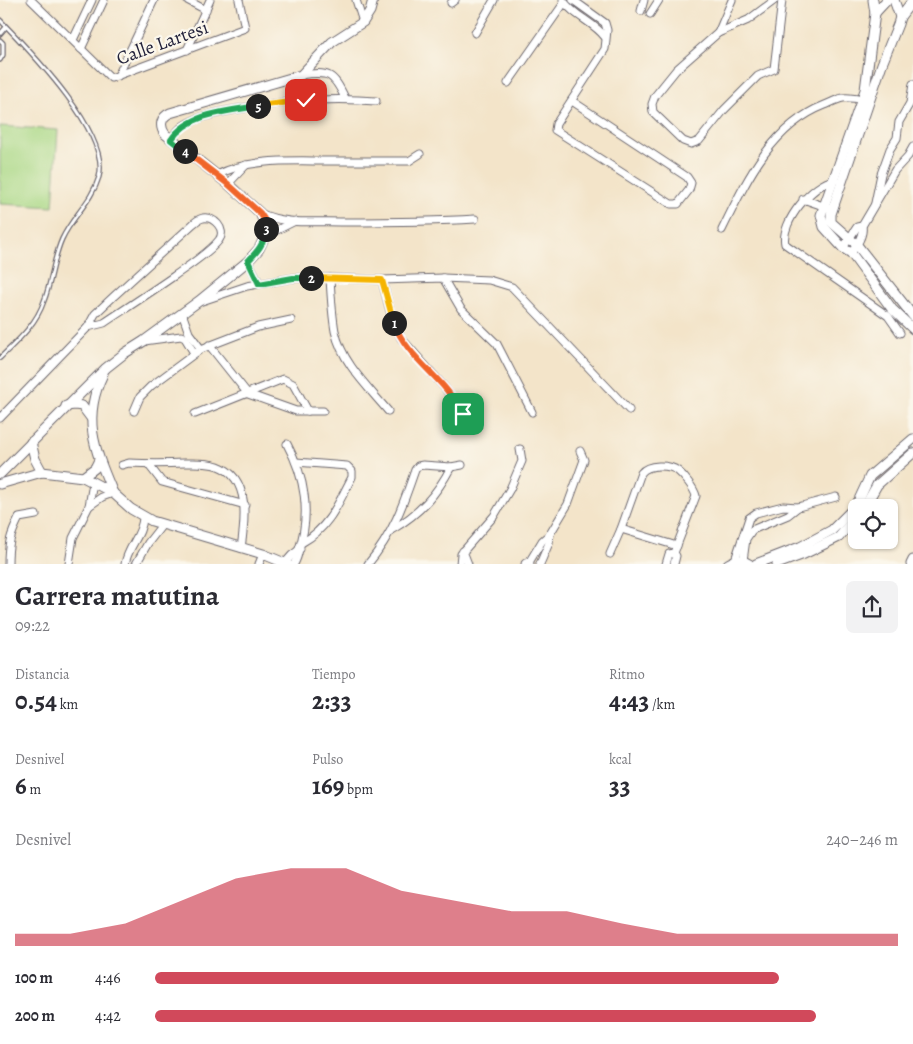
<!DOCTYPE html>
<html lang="es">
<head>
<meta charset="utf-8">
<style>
  :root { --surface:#fff; --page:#f2f2f3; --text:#2b2b33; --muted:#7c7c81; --accent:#d1495b }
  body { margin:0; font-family:Alegreya,serif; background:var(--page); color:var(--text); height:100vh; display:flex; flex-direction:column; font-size:19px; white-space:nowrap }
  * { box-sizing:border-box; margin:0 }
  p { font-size:16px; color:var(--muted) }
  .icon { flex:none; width:28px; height:28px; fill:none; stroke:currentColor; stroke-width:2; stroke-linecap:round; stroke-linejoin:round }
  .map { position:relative; height:564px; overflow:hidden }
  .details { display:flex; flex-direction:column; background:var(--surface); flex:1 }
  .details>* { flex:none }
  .buttons { position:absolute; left:848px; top:499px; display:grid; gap:10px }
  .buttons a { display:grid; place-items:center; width:50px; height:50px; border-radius:8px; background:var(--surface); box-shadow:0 1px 4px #0004; font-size:25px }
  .pin { position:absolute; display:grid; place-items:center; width:42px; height:42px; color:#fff; margin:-21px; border-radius:10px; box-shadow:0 2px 8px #0006 }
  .km { position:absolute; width:25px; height:25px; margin:-12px; border-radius:50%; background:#222; color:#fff; font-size:14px; line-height:25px; text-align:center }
  .round { display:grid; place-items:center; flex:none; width:52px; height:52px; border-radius:8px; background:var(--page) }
  .overview { display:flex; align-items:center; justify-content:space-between; height:85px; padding:0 15px }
  h1 { font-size:28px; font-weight:600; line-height:38px }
  .stats { display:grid; grid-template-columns:repeat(3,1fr); gap:8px; height:85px; padding:5px 15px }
  .stats div { display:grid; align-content:center }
  .stats b { font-size:25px; font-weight:600 }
  .stats small { font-size:14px; font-weight:400 }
  .stats p { font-size:14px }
  .chart { height:140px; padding:10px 15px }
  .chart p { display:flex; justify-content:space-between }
  .chart svg { width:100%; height:90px; margin-top:5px; fill:var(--accent); opacity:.7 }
  ul { padding:0 15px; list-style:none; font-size:16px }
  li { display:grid; grid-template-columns:80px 60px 1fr; align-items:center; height:38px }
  li i { height:12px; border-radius:6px; background:var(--accent) }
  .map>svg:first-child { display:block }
</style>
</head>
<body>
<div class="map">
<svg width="913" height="564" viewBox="0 0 913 564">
  <rect width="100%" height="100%" fill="#fbf7ec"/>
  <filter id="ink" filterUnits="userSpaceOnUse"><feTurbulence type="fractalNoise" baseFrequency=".02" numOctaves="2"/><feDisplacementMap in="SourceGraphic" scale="10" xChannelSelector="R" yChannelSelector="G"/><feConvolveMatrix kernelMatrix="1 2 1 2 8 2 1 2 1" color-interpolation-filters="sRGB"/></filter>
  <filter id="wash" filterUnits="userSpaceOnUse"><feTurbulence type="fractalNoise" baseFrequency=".0096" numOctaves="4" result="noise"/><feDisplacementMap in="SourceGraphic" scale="20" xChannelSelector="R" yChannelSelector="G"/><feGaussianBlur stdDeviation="1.12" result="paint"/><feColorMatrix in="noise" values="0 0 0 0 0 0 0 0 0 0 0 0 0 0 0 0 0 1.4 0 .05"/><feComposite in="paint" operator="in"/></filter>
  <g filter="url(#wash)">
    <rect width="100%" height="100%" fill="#f3e4c9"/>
    <path fill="#aad886" stroke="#667d60" d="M 0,126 L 58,130 L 53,207 L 0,204 Z"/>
  </g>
  <g filter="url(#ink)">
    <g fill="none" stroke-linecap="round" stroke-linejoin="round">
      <g stroke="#6b666d" stroke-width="5.5">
        <g id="service">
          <path d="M 0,20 C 29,50 111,133 99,177 C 92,201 72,217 62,239 C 53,259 52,281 44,301 C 36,325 17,341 0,358"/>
          <path d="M 0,34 L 6,27"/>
          <path d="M 0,40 L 3,43 L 3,55 L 0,60"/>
        </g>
      </g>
      <g stroke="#6b666d" stroke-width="9">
        <g id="minor">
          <path d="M 31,0 L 111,78 L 245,28 L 239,0"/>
          <path d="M 187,0 L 206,10"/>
          <path d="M 356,0 L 363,22"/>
          <path d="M 563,0 C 573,16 594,22 605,37"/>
          <path d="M 732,0 L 718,33 L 676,70 L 655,96 L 652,104 L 653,112 L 683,141 L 691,144 L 699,141 L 724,110 L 758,76 L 774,69 L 782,0"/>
          <path d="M 451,3 L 455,0"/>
          <path d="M 641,11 L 644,0"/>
          <path d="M 650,14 L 659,0"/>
          <path d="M 475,33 L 494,0"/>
          <path d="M 718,33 L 748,20 L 775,0"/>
          <path d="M 73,40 L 92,0"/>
          <path d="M 81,49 L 104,0"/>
          <path d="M 187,50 L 210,0"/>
          <path d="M 301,75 C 329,71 333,73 345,98"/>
          <path d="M 118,76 L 154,0"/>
          <path d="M 508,83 L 564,3"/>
          <path d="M 572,101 L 687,177 L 691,183 L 689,190 L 678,204 L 671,204 L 555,130 L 556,124 L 605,49 L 607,30 L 605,23 L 573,0"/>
          <path d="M 171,140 C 175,134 178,130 183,126 C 199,116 221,112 238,109 C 284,101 330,97 376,101"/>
          <path d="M 217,175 C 250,158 291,161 327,161 C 354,161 382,161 409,161 L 420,154"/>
          <path d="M 835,180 C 813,183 780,222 785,244 L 888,316 L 900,333"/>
          <path d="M 228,184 L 246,165"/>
          <path d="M 803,199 L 829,208"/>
          <path d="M 875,203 L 881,174 L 890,149 L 897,138 L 899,122 L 910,103 L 913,84"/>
          <path d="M 260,213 C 284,225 314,221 340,222 C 385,222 430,222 475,219"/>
          <path d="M 722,230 C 746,181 771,126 825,105 C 830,103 837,99 843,98 C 848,97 856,99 862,99"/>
          <path d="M 265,236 L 295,221"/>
          <path d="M 843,248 L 857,227 L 862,226"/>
          <path d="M 851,253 C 857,245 864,235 862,226 L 895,170 L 908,156 L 913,147"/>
          <path d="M 248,261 L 259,283"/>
          <path d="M 330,278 C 331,296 332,314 335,331 C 342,363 368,387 388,411"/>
          <path d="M 443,278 L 461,309 L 497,344 L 532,412"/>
          <path d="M 382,280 L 392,318 L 401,338 L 445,388 L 463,414"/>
          <path d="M 202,301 L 247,286 L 293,278 L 330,278 L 382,280 L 443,278 L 489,280 L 512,287 L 629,410"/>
          <path d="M 182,313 L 189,333 L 201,349"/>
          <path d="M 144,341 L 181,336 L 185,338 L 194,353"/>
          <path d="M 209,345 L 248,394 L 296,411 L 323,411"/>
          <path d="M 134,411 L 140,397 L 151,386 L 201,349 L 258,327 L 291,320"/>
          <path d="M 195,414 L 283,379 L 293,384 L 308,411"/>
          <path d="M 0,418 L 88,327 L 95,314 L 113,297 L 193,224 C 196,221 199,219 203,218 C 213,216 227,229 219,240 C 209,253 188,266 174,276 C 151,292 128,307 104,323 L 88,327"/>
          <path d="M 287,444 C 305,477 311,514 299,549 C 298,555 297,559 294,564"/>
          <path d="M 296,462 L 347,466 L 352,471 L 352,477 C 339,502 329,528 303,542"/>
          <path d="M 148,464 L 162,482 L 245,505"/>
          <path d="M 122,465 L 129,463 C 147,464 165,464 184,463 C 195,463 207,462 218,466 C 251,478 245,521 241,548"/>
          <path d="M 89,506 L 102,497 L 113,493"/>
          <path d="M 393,529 C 420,513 437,494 451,467"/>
          <path d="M 621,529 L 677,546"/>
          <path d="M 463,551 L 468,564"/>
          <path d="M 610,554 L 621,529 L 641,473 C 648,464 669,464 678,471 C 684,476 694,488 696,496 L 674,553 L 676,556 L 674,564"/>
          <path d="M 735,560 L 749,518 L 756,513 L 783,506 L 798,507 L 836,497"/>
          <path d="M 743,561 L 746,539 L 752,530 L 788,515 L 798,507"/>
          <path d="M 285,563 L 292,555 L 300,549"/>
          <path d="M 8,564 C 8,544 10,536 19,518 L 36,515"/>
          <path d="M 69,564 L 73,538 L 89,506 L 93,483"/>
          <path d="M 125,564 C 128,546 142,536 143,518"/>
          <path d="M 136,564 L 148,543 L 162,525"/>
          <path d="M 259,564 L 263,554"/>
          <path d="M 368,564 C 393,534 403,505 415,470 L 418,466 L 423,465 L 451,467 L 462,465"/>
          <path d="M 460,564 L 461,554 L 494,516 L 510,489 L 522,461 L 520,449"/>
          <path d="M 528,564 L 542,541 L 550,534 L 568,504 L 584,460 L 580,451"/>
          <path d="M 540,564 L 549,543 L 550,534"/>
          <path d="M 666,564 L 669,554 L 674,553"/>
        </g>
      </g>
      <g stroke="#6b666d" stroke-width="11">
        <g id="tertiary">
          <path d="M 873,0 L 875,13 L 865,90 L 821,215 L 824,227 L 843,248 L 851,253 L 892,309 L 913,329"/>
          <path d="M 894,0 L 900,17 L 898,24 L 882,64 L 831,214 L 831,222 L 857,245 L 913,316"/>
          <path d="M 875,13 L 887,0"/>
          <path d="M 900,17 L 913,0"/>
          <path d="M 103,374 C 81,419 95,450 113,493"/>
          <path d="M 66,406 L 75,405 L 82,406 L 91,418"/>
          <path d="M 31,442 L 35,459 L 42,472"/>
          <path d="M 0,474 L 106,368 L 125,353 L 144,341 L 199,301 L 248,261 L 259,249 L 265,236 L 265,225 L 260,213 L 228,184 L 165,134 C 159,126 161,117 170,113 L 301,75 L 332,42 L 363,22 L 370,11 L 373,0"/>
          <path d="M 83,477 L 95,468 L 99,460"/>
          <path d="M 0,484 L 42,472 L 83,477 L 113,493 L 131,509 L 152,521 L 263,554 L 287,564"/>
          <path d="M 864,508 L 877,485 L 913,453"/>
          <path d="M 526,564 L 529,564"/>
          <path d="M 728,564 C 735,559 742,559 749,564"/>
          <path d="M 756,564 L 800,547 L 832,530 L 856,506 L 870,476 L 913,439"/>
          <path d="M 777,564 L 804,554 L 839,537 L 856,517"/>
          <path d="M 911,564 L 913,560"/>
        </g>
      </g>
      <use href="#service" stroke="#fff" stroke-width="3"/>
      <use href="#minor" stroke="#fff" stroke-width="7"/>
      <use href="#tertiary" stroke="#fff" stroke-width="9"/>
    </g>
  </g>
  <g fill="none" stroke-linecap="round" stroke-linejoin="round" filter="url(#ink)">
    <g stroke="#fff" stroke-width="10">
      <path id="split-1" d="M 394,323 C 404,350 427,367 445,388 C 452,396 457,405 463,414"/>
    </g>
    <g stroke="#fff" stroke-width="10">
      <path id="split-2" d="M 311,278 L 382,280 L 394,323"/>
    </g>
    <g stroke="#fff" stroke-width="10">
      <path id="split-3" d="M 266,229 C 265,243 257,252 248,261 L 259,284 L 293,278 L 311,278"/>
    </g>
    <g stroke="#fff" stroke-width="10">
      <path id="split-4" d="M 185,151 L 228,184 L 260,213 L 264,219 L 266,229"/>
    </g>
    <g stroke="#fff" stroke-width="10">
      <path id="split-5" d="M 185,151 L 171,140 C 189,113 228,111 258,106"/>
    </g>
    <g stroke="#fff" stroke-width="10">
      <path id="split-6" d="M 258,106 L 306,100"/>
    </g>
    <use href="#split-1" stroke="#f0652b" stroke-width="6"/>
    <use href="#split-2" stroke="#f5b400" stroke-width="6"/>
    <use href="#split-3" stroke="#22a559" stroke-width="6"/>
    <use href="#split-4" stroke="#f0652b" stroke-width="6"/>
    <use href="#split-5" stroke="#22a559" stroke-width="6"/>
    <use href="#split-6" stroke="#f5b400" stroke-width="6"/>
  </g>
  <g text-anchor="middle" stroke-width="4.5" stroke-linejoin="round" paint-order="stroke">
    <g font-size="19" fill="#22223b" stroke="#fbf7ec">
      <text transform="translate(162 42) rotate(-20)" y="7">Calle Lartesi</text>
    </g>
  </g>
</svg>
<div class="buttons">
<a><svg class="icon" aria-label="locate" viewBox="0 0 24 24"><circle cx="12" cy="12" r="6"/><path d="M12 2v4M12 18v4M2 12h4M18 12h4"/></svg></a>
</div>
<div class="pin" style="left:463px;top:414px;background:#1e9e55"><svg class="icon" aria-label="arrive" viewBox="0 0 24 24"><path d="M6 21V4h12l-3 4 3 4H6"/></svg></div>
<div class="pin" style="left:306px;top:100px;background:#d93025"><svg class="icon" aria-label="check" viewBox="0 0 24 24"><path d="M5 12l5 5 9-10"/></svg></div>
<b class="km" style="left:394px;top:323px">1</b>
<b class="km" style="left:311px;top:278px">2</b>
<b class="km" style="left:266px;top:229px">3</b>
<b class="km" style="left:185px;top:151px">4</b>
<b class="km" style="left:258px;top:106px">5</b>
</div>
<section class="details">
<div class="overview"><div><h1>Carrera matutina</h1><p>09:22</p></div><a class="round"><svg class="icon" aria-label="share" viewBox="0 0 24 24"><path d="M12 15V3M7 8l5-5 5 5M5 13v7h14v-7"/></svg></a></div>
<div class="stats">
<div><p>Distancia</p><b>0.54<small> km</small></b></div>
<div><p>Tiempo</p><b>2:33</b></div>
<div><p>Ritmo</p><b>4:43<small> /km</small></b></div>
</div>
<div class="stats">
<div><p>Desnivel</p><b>6<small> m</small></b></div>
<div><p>Pulso</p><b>169<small> bpm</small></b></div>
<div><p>kcal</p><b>33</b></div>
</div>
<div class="chart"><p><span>Desnivel</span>240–246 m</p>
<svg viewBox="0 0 160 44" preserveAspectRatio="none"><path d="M0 44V38L10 38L20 33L30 22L40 11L50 6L60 6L70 17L80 22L90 27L100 27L110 33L120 38L130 38L140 38L150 38L160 38V44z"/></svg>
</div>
<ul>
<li><b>100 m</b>4:46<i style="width:84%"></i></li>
<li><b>200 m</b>4:42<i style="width:89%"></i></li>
</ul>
</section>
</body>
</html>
